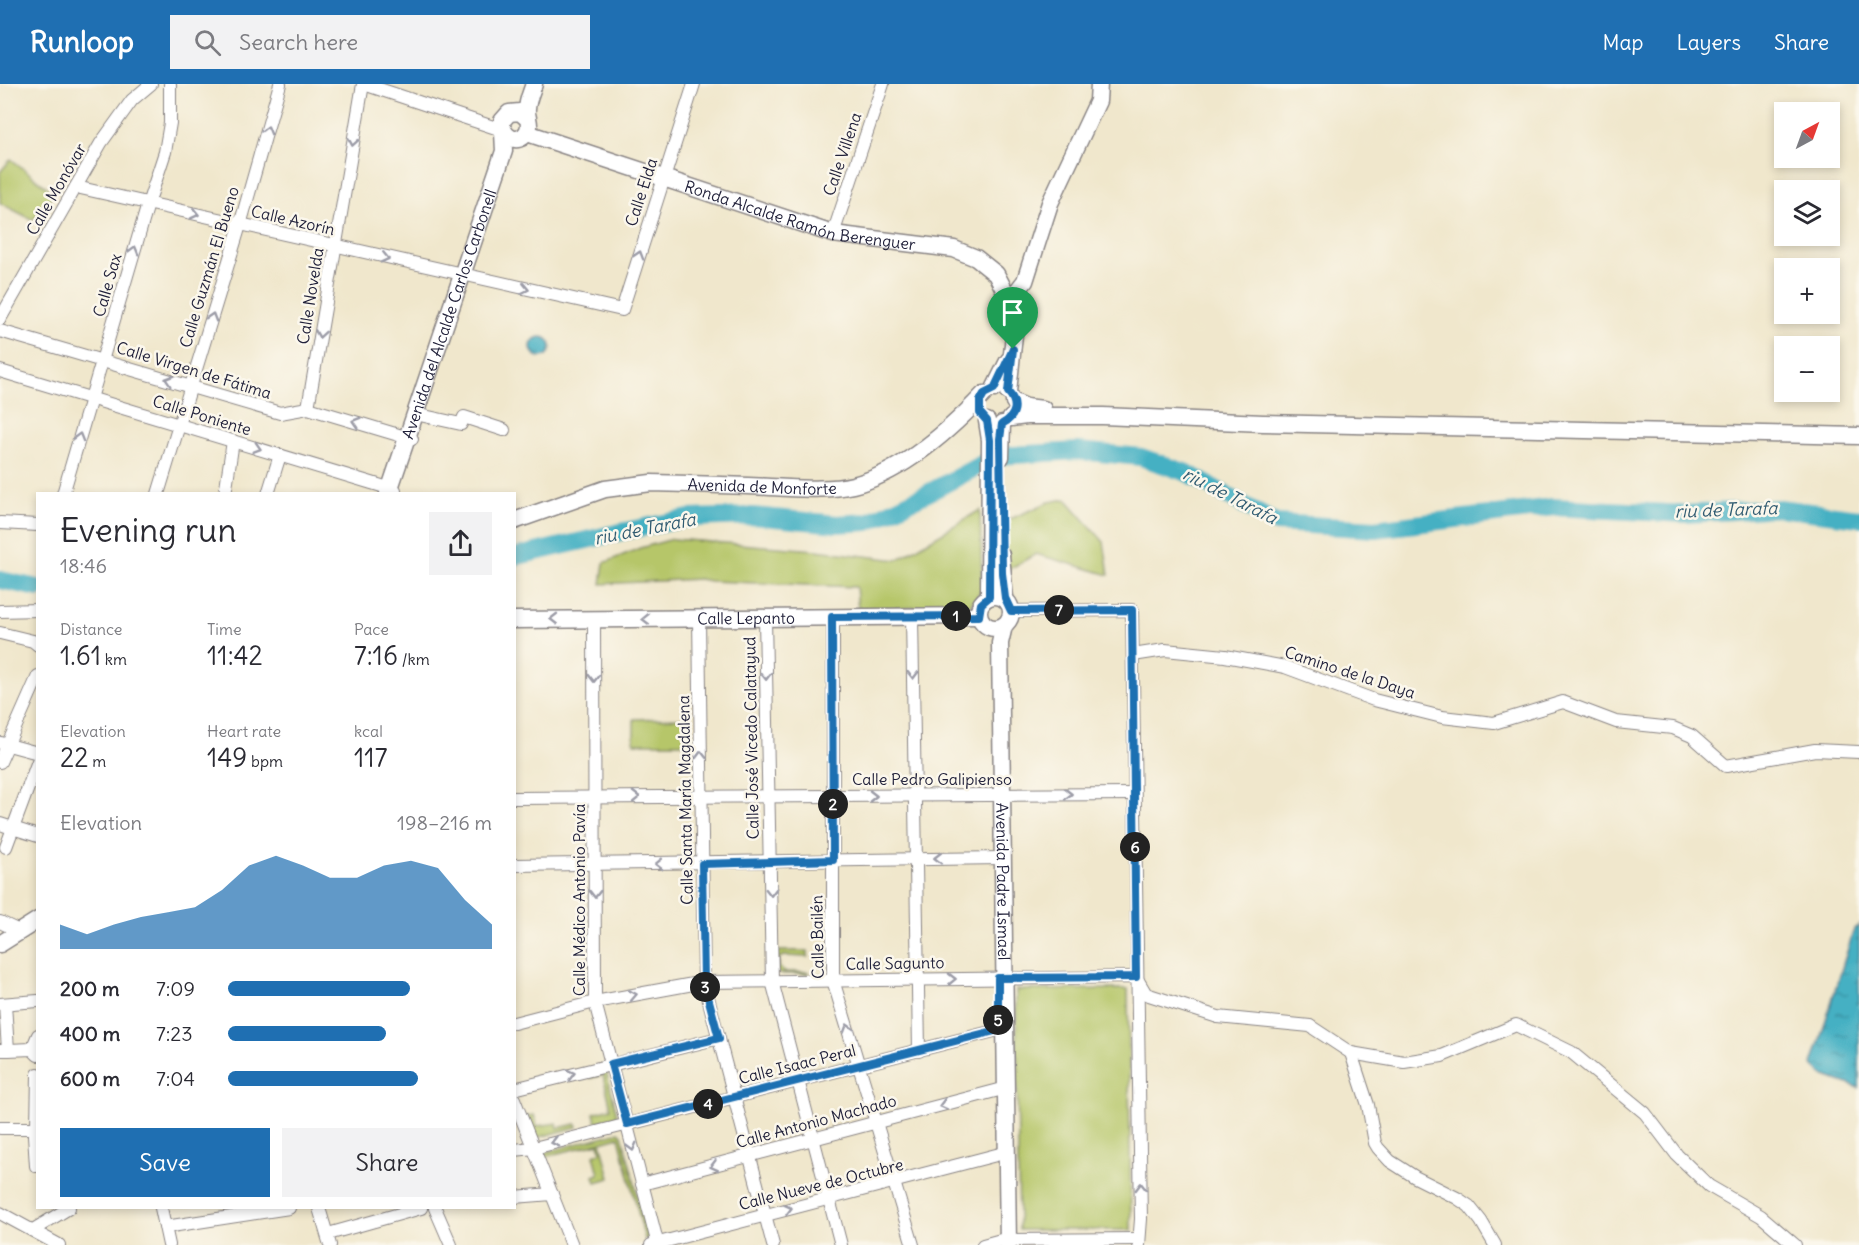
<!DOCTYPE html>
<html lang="en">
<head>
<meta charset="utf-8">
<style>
  :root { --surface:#fff; --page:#f2f2f3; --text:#2b2b33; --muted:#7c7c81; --accent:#1f6fb2 }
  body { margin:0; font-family:Delius,sans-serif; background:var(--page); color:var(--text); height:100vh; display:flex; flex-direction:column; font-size:22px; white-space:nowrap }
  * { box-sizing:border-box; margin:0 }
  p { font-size:20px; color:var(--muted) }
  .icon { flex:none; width:33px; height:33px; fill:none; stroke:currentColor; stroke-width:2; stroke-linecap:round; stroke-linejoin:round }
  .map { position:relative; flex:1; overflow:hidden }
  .side { position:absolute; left:36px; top:408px; width:480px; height:717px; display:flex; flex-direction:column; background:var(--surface); border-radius:0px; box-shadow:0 3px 9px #0003 }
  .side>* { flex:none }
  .needle { width:39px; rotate:41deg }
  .controls { position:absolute; left:1774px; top:18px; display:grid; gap:12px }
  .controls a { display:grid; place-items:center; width:66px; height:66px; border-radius:0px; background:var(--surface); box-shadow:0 3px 9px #0003; font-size:30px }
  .pin { position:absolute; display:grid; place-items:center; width:51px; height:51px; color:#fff; margin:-62px -26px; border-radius:50% 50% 50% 0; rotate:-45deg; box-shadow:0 0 6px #0007 }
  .pin .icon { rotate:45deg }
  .km { position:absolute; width:30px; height:30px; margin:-15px; border-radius:50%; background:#222; color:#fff; font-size:16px; line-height:30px; text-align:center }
  .round { display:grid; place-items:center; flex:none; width:63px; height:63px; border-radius:0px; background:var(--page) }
  .headline { display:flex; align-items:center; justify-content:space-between; height:102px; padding:0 24px }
  h1 { font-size:33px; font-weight:600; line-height:45px }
  .metrics { display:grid; grid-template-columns:repeat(3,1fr); gap:9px; height:102px; padding:6px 24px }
  .metrics div { display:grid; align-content:center }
  .metrics b { font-size:26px; font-weight:600 }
  .metrics small { font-size:16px; font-weight:400 }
  .metrics p { font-size:16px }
  .chart { height:168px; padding:12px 24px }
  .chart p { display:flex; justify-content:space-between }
  .chart svg { width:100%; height:108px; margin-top:6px; fill:var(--accent); opacity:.7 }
  .primary-button { display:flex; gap:12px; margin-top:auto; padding:12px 24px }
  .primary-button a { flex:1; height:69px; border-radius:0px; background:var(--accent); color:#fff; font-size:24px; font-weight:600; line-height:69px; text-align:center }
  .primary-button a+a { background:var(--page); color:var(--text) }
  ul { padding:0 24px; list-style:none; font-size:20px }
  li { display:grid; grid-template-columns:96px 72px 1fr; align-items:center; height:45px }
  li i { height:15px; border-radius:8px; background:var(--accent) }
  header { display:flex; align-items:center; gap:36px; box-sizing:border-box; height:84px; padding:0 30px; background:var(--accent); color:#fff }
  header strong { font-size:28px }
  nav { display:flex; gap:33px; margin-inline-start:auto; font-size:21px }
  .search { width:420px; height:54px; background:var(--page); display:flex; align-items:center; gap:15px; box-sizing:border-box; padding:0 21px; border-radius:0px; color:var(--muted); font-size:22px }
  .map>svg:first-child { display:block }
</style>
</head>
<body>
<header>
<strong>Runloop</strong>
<div class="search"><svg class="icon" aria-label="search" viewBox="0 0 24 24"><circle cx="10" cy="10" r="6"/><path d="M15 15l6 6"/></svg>Search here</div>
<nav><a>Map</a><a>Layers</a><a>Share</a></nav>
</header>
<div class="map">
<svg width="1859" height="1161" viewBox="0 0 1859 1161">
  <defs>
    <pattern id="water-ripples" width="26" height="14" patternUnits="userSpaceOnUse" patternTransform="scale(1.5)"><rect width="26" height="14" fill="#45b0c3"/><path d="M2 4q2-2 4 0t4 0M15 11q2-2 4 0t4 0" fill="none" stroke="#398fa0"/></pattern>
  </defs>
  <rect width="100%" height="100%" fill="#fbf7ec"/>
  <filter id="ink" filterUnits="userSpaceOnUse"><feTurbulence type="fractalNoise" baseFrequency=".0167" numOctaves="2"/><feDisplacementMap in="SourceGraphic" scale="12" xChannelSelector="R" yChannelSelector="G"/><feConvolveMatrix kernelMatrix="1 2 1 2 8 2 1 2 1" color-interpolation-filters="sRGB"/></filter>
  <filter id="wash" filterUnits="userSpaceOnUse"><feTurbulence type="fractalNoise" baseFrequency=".008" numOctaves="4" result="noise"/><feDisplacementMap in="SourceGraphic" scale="24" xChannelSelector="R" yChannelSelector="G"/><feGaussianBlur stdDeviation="1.35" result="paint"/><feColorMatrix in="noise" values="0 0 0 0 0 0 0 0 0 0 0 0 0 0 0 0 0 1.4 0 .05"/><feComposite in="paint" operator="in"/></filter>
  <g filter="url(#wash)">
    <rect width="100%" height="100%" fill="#f0e7cc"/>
    <g fill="#b6c669" stroke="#6c7452" stroke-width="1.5">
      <path d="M 11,75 L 54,109 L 33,136 L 0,119 L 0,88 Z"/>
      <path d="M 1066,415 L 1104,458 L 1109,491 L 1036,470 L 1002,489 L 1001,439 L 1049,418 Z"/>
      <path d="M 980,426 L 982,506 L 969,522 L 858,525 L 856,503 L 710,497 L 699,495 L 601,500 L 604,479 L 640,464 L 673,455 L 816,466 L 897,476 Z"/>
      <path d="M 685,634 L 685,659 L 634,659 L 634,635 Z"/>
      <path d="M 777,867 L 808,867 L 808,873 L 784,872 L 779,874 L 779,883 L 784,888 L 808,888 L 808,890 L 779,890 L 777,888 Z"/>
      <path d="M 1128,905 L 1131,1146 L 1019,1146 L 1016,906 Z"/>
      <path d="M 606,986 L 617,1030 L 615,1033 L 596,1038 L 594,1029 L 611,1024 L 603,991 L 590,994 L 589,991 Z"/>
      <path d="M 534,1031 L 537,1042 L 557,1039 L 558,1044 L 576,1040 L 577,1043 L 536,1054 L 527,1032 Z"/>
      <path d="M 619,1048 L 622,1051 L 649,1154 L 645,1155 L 619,1053 L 601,1058 L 610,1094 L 596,1098 L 594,1092 L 599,1090 L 594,1071 L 601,1068 L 599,1059 L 547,1072 L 545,1075 L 543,1069 Z"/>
    </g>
    <g fill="url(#water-ripples)" stroke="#34697f" stroke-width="1.5">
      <circle cx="541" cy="263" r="10"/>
      <path d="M 1859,841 L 1859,1004 L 1823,991 L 1812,981 L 1854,845 Z"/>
    </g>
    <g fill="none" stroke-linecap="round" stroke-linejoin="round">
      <g stroke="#45b0c3" stroke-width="18">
        <path d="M 514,473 L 625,447 L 689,434 L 753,432 L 837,440 L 868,438 L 928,409 L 997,372 L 1078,367 L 1141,373 L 1187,389 L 1276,439 L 1375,445 L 1553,423 L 1686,430 L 1779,424 L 1859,434"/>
        <path d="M 0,496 L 38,504"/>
      </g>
    </g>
  </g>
  <g filter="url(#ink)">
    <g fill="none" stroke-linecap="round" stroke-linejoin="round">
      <g stroke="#898484" stroke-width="14">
        <g id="street">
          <path d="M 364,0 L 502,46"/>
          <path d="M 76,103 L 622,226 L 694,0"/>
          <path d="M 833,150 L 883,0"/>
          <path d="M 0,235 L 101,59 L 132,16 L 151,0"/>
          <path d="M 0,247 L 280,329 L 308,324 L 412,355"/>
          <path d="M 0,287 L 395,406"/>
          <path d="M 308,324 L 363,0"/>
          <path d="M 415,330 L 461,340 L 464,333 L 504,346"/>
          <path d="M 63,410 L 148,120 L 165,68 L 170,39 L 170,0"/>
          <path d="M 158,410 L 240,141 L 280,0"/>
          <path d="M 225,410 L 233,357"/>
          <path d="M 268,410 L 280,371"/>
          <path d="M 0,439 L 38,441"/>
          <path d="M 0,527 L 38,526"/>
          <path d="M 1011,527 L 1132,526 L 1141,1135 L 1139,1161"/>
          <path d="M 912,532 L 919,967"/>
          <path d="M 833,533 L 833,896 L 913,1161"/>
          <path d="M 699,534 L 704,898 L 773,1161"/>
          <path d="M 765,534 L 772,897 L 841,1161"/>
          <path d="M 594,535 L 595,918 L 658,1161"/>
          <path d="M 0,549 L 33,557 L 38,561"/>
          <path d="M 1133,571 L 1165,566 L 1225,572 L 1285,583 L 1374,616 L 1442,633 L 1494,639 L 1563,618 L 1616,638 L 1673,644 L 1692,652 L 1726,682 L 1815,666 L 1859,668"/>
          <path d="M 1,659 L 38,669"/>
          <path d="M 0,678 L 38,592"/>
          <path d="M 514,714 L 1134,710"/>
          <path d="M 0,740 L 38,752"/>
          <path d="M 6,763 L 38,677"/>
          <path d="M 514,781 L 1003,774"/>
          <path d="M 0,838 L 19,847"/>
          <path d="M 0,920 L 38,917"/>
          <path d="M 514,939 L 595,918 L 704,898 L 1136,893 L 1146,910 L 1218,933 L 1310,942 L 1351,969 L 1404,978 L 1442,972 L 1516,941 L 1571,968 L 1645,1029 L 1677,1071 L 1709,1102 L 1761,1132 L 1795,1161"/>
          <path d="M 32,965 L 38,951"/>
          <path d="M 0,966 L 8,966 L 5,920"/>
          <path d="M 8,966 L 32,965 L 38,971"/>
          <path d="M 1351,969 L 1368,1021 L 1375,1059 L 1378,1064 L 1390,1077 L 1415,1093 L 1457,1114 L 1469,1122 L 1481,1137 L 1495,1161"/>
          <path d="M 514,1005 L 719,954"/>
          <path d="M 514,1015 L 572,1161"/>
          <path d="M 0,1044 L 38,1044"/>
          <path d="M 514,1066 L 534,1064 L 998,946"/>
          <path d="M 36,1082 L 34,1051 L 37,1044 L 38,990"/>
          <path d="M 642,1100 L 999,1006"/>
          <path d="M 514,1113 L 552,1110"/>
          <path d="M 161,1124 L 169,1161"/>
          <path d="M 319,1124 L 330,1161"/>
          <path d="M 435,1124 L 451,1161"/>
          <path d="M 0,1129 L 59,1161"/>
          <path d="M 165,1143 L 289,1124"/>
          <path d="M 33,1146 L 69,1124"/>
          <path d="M 328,1150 L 421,1124"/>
          <path d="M 651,1161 L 1000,1070"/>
          <path d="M 983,1161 L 1001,1156 L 1139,1155"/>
        </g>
      </g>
      <g stroke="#898484" stroke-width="19">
        <g id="secondary">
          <path d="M 528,35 L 520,28 L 509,29 L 502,37 C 501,52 518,63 527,48 C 531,42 528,36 527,29 C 526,19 531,9 534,0"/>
          <path id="s1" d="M 527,49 L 833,150 L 954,165 L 976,174 L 996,190 L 1008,213 L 1013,230 L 1014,251 L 1008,308"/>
          <path d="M 1008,213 L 1018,206 L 1025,197 L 1050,119 L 1098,17 L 1099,0"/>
          <path d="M 994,305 L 1008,277"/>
          <path d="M 1014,318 L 1026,323 L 1043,325"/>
          <path d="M 1011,334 L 1026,332 L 1103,332 L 1263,339 L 1859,352"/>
          <path d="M 987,337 L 990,356 L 989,513"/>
          <path d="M 1001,373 L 1002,340"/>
          <path id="s2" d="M 388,410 L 504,67 L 503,48"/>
          <path id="s3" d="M 514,437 L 605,405 L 651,399 C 691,400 731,401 770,403 C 797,404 827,407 853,401 C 902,389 950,346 984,310"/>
          <path d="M 1001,471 L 1005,514"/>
          <circle cx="995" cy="528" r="16"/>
          <path id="s4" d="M 514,536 L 979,532"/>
          <path id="s5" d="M 1004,542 L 1000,559 L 1008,1161"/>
          <path d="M 0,860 L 38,836"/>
        </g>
      </g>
      <use href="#street" stroke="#fff" stroke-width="12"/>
      <use href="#secondary" stroke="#fff" stroke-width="16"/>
    </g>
    <defs><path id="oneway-chevron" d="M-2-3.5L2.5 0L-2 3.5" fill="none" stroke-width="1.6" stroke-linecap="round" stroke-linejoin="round" transform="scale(1.5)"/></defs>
    <g stroke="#9c9ca7">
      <use href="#oneway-chevron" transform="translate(267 46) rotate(-74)"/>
      <use href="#oneway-chevron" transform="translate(353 58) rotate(100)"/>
      <use href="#oneway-chevron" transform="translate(195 130) rotate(13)"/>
      <use href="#oneway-chevron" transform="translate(134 166) rotate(-74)"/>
      <use href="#oneway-chevron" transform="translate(639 171) rotate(-73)"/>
      <use href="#oneway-chevron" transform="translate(385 174) rotate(13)"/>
      <use href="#oneway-chevron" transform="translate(525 205) rotate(12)"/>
      <use href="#oneway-chevron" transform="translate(212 233) rotate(-73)"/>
      <use href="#oneway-chevron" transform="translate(320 250) rotate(99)"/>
      <use href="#oneway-chevron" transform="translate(169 296) rotate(-163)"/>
      <use href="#oneway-chevron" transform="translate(356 338) rotate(-163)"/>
      <use href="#oneway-chevron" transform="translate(79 353) rotate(-74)"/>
      <use href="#oneway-chevron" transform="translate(257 364) rotate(17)"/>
      <use href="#oneway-chevron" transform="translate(554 535) rotate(180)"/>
      <use href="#oneway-chevron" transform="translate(646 535) rotate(179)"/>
      <use href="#oneway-chevron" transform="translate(913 591) rotate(89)"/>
      <use href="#oneway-chevron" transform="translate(766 592) rotate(89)"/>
      <use href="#oneway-chevron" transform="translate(594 594) rotate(90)"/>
      <use href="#oneway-chevron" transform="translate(701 671) rotate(-91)"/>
      <use href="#oneway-chevron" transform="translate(1068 710)"/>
      <use href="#oneway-chevron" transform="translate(873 712)"/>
      <use href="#oneway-chevron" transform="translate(636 713) rotate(-1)"/>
      <use href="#oneway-chevron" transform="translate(938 774) rotate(180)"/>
      <use href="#oneway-chevron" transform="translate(659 780) rotate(179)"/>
      <use href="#oneway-chevron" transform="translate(771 808) rotate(89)"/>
      <use href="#oneway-chevron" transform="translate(595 810) rotate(90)"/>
      <use href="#oneway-chevron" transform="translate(952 895) rotate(-1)"/>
      <use href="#oneway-chevron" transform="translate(633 911) rotate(-11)"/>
      <use href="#oneway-chevron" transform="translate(848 944) rotate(-107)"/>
      <use href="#oneway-chevron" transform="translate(571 990) rotate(-15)"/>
      <use href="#oneway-chevron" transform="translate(943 1021) rotate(165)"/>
      <use href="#oneway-chevron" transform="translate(555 1058) rotate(166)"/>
      <use href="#oneway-chevron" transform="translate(632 1063) rotate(75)"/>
      <use href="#oneway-chevron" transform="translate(714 1082) rotate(165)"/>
      <use href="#oneway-chevron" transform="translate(1141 1103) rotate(-91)"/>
      <use href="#oneway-chevron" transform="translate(788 1125) rotate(-14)"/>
    </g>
  </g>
  <g fill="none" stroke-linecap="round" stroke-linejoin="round" filter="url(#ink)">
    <g stroke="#fff" stroke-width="12">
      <path id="route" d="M 1013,265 L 1008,308 C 1019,320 1016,333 1002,340 L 1000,355 L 1002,489 L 1005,514 L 1011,527 L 1132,526 L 1136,893 L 998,894 L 998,946 L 627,1040 L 611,980 L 719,954 L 704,898 L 702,780 L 833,776 L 832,533 L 979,532 L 981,520 L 989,513 L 990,356 L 987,337 L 980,329 L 980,317 L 984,310 L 994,305 Z"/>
    </g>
    <use href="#route" stroke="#1f6fb2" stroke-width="8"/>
  </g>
  <g text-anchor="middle" stroke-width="5" stroke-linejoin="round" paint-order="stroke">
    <g font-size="16" fill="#22223b" stroke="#fbf7ec">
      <text transform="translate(842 70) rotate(-71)" y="6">Calle Villena</text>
      <text transform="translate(56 105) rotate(-60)" y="6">Calle Monóvar</text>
      <text transform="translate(641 108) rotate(-72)" y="6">Calle Elda</text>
      <text dy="6" stroke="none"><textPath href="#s1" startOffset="286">Ronda Alcalde Ramón Berenguer</textPath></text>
      <text transform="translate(293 136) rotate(13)" y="6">Calle Azorín</text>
      <text transform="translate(209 183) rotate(-73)" y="6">Calle Guzmán El Bueno</text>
      <text transform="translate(107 201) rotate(-74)" y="6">Calle Sax</text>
      <text transform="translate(310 212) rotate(-81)" y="6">Calle Novelda</text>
      <text dy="6" stroke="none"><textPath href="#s2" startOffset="190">Avenida del Alcalde Carlos Carbonell</textPath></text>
      <text transform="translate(194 286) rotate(17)" y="6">Calle Virgen de Fátima</text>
      <text transform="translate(202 331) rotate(17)" y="6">Calle Poniente</text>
      <text dy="6" stroke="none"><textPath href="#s3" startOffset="254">Avenida de Monforte</textPath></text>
      <text dy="6" stroke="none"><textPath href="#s4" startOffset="232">Calle Lepanto</textPath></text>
      <text transform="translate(1350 588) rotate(18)" y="6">Camino de la Daya</text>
      <text transform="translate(751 654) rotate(-91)" y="6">Calle José Vicedo Calatayud</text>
      <text x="932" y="701">Calle Pedro Galipienso</text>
      <text transform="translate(685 716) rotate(-91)" y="6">Calle Santa María Magdalena</text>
      <text dy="6" stroke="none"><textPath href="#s5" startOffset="256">Avenida Padre Ismael</textPath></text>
      <text transform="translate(579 816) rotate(-90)" y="6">Calle Médico Antonio Pavía</text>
      <text transform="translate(817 853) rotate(-91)" y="6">Calle Bailén</text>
      <text transform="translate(895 879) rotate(-1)" y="6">Calle Sagunto</text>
      <text transform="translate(797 980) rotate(-14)" y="6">Calle Isaac Peral</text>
      <text transform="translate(816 1037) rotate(-15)" y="6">Calle Antonio Machado</text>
      <text transform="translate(821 1100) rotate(-14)" y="6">Calle Nueve de Octubre</text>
    </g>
    <g font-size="18" font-style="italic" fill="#305b71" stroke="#fbf7ec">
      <text transform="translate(1230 412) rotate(27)" y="6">riu de Tarafa</text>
      <text transform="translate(1726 426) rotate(-2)" y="6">riu de Tarafa</text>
      <text transform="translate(645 445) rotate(-11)" y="6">riu de Tarafa</text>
    </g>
  </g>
</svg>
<div class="controls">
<a><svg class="needle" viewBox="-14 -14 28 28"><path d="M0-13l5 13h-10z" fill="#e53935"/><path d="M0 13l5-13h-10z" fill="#7c7c81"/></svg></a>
<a><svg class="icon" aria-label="layers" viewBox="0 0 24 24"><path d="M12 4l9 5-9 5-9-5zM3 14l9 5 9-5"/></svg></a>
<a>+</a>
<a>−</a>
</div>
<div class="pin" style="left:1013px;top:265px;background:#1e9e55"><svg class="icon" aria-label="arrive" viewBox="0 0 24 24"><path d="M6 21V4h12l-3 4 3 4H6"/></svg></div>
<b class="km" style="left:956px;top:532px">1</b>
<b class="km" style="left:833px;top:720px">2</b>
<b class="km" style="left:705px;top:903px">3</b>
<b class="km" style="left:708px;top:1020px">4</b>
<b class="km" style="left:998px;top:936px">5</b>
<b class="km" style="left:1135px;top:763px">6</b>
<b class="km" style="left:1059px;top:526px">7</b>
<section class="side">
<div class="headline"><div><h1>Evening run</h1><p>18:46</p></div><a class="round"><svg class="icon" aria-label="share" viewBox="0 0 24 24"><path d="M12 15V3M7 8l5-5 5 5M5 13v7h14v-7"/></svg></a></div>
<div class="metrics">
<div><p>Distance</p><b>1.61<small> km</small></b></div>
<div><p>Time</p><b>11:42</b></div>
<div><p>Pace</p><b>7:16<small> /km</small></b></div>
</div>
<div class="metrics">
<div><p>Elevation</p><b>22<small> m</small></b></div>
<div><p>Heart rate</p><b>149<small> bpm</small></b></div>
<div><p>kcal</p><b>117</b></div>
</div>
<div class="chart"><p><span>Elevation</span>198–216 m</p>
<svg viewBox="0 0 160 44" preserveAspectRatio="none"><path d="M0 44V34L10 38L20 34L30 31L40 29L50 27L60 20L70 10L80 6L90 10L100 15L110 15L120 10L130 8L140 11L150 24L160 34V44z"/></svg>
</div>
<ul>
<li><b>200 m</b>7:09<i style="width:69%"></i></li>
<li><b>400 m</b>7:23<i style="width:60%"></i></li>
<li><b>600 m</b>7:04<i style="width:72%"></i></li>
</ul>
<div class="primary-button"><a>Save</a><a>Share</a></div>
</section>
</div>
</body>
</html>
